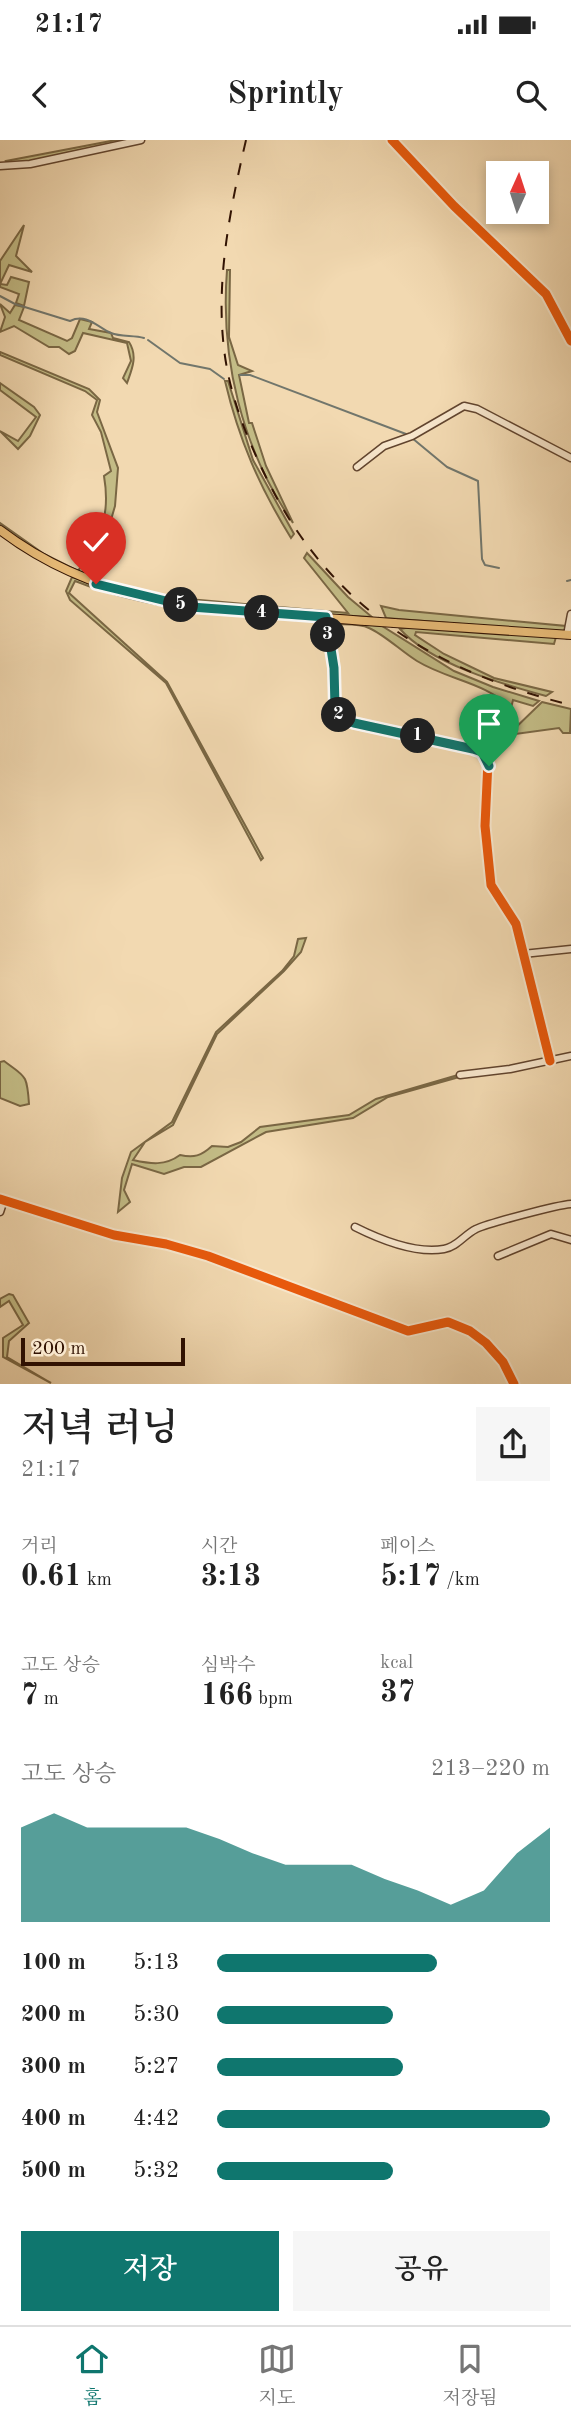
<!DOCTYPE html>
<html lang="ko">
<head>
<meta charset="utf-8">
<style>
  :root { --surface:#fff; --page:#f6f6f6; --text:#222; --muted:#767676; --line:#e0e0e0; --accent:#0f766e }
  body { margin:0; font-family:"Old Standard TT","Noto Serif KR",serif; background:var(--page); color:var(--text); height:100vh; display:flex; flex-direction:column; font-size:26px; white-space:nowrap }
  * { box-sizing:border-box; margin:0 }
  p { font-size:23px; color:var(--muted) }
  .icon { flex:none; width:38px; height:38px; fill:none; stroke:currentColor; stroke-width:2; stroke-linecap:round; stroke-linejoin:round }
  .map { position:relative; height:1244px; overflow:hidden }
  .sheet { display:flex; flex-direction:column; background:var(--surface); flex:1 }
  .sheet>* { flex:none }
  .needle { width:46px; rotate:3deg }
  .buttons { position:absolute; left:486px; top:21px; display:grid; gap:14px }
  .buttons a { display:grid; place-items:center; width:63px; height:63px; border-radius:0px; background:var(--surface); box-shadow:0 4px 10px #0003; font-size:35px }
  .scale { position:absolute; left:21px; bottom:18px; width:164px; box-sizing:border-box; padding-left:7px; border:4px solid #311202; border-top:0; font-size:19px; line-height:24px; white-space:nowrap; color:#311202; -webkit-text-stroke:5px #f7e6cc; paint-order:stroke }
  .pin { position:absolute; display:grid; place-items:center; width:60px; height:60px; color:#fff; margin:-72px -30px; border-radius:50% 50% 50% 0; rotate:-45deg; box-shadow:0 0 7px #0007 }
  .pin .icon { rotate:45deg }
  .km { position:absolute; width:35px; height:35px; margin:-18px; border-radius:50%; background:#222; color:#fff; font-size:19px; line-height:35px; text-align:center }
  .round { display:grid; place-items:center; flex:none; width:74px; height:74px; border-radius:0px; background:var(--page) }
  .summary { display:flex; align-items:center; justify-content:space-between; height:119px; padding:0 21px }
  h1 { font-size:38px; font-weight:600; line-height:52px }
  .figures { display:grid; grid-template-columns:repeat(3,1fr); gap:10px; height:119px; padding:7px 21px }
  .figures div { display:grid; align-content:center }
  .figures b { font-size:30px; font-weight:600 }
  .figures small { font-size:19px; font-weight:400 }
  .figures p { font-size:19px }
  .chart { height:196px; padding:14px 21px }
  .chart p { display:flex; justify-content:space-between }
  .chart svg { width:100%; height:126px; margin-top:7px; fill:var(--accent); opacity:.7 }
  .button { display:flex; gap:14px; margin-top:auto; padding:14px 21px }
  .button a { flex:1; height:80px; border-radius:0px; background:var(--accent); color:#fff; font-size:28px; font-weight:600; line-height:80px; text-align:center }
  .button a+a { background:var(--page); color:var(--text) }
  ul { padding:0 21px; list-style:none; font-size:23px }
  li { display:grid; grid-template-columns:112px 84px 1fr; align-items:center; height:52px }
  li i { height:18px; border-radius:9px; background:var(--accent) }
  .status { display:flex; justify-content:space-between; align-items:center; height:49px; padding:0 35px; background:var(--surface); direction:ltr }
  .status svg { height:19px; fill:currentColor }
  header { display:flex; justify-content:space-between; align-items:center; height:91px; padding:0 21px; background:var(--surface); font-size:32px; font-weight:600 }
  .tabs { display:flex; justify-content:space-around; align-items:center; height:98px; border-top:2px solid var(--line); background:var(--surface); font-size:19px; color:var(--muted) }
  .tabs a { display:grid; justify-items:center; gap:4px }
  .tabs .current { color:var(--accent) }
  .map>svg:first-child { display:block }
</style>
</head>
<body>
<div class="status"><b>21:17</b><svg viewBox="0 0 49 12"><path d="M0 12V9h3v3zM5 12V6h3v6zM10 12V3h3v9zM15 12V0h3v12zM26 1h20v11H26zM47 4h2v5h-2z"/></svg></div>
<header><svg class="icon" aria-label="back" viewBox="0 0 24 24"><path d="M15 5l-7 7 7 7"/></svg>Sprintly<svg class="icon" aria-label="search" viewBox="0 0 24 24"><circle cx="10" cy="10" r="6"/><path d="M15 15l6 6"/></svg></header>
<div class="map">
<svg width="571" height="1244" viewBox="0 0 571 1244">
  <rect width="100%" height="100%" fill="#f2d9b1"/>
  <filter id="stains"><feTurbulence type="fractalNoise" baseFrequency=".00286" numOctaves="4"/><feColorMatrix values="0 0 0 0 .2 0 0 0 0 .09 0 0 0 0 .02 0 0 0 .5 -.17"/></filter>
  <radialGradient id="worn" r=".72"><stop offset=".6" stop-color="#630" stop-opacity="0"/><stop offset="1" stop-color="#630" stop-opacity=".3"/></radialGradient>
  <g fill="#c3bc86" stroke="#7a6744" stroke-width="2">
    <path d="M 116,0 L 130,0 L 25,23 L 8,24 L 6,21 Z"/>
    <path d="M 24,85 L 16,116 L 32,132 L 9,125 L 0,144 L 7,145 L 11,137 L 29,142 L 24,166 L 16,163 L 19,154 L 0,147 L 0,121 Z"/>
    <path d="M 227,130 L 230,130 L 229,197 L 238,225 L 252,231 L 239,235 L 249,283 L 252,283 L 266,326 L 293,383 C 242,309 220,219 227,130 Z"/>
    <path d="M 0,164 L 10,173 L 15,165 L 24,167 L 19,180 L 67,201 L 72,198 L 80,179 L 92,182 L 89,189 L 111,193 L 113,198 L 129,202 C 138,216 132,229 127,243 L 123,238 L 131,221 L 127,203 L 83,193 L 75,211 L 69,214 L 59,207 L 49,207 L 14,186 L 0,192 L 5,177 Z"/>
    <path d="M 0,212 L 89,249 L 100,260 L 97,272 L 118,328 L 115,366 L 108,390 L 80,437 L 51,422 L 0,387 L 0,383 L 44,414 L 78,431 C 100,398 111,377 104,336 L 111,331 L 101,292 L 92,275 L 97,260 L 85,251 L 0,215 Z"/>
    <path d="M 225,241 L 228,241 L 253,320 L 294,394 L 291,398 C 259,346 239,300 225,241 Z"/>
    <path d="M 0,243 L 34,267 L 40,275 L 30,296 L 18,309 L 0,291 L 18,301 L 36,277 L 0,250 Z"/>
    <path d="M 307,413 L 348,457 L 372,477 L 259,471 L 161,460 L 108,442 L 166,457 L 348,473 L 304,418 Z"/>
    <path d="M 72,437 C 154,469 232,473 318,481 C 235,476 154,472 75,441 L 69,453 L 167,542 L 263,718 L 261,720 L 166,543 L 70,460 L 66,451 Z"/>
    <path d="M 381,466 L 399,470 L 566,486 L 565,492 L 386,478 Z"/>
    <path d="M 335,481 L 382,486 L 454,531 L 493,547 L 539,561 L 533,566 L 513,560 L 511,568 C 485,542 448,540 417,521 C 402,512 385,495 369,488 C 359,483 342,485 332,484 Z"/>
    <path d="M 411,487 L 556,497 L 554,504 L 416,492 L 415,495 L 444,514 L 494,538 L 552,552 L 546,556 C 502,544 431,524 400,489 Z"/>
    <path d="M 542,562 L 571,569 L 570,593 L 563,593 L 559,588 L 508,595 Z"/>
    <path d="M 306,798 L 301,812 L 284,831 L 217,894 L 173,985 L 145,1002 L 133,1020 C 151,1024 165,1026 180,1015 C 194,1018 201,1016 212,1006 L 228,1007 L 241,1002 L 260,987 L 349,975 L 376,959 L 458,935 L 459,937 L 388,957 L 353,978 L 266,992 L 201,1027 L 184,1027 L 164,1034 L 132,1024 L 124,1050 L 130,1062 L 118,1072 L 122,1038 L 131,1012 L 172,982 L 216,892 L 282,831 L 294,816 L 298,799 Z"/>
    <path d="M 4,921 C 25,937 27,933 29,964 L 20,966 L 0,958 L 0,922 Z"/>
    <path d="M 9,1154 L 13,1155 L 29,1183 L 9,1201 L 7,1217 L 51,1243 L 3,1217 L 3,1198 L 23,1185 L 9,1161 L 0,1167 L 0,1159 Z"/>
  </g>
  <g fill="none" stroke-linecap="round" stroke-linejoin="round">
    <g stroke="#71766c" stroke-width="2">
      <path d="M 0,156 L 15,164 L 70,181 C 87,173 97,187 111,193 C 121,197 134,195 144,198"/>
      <path d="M 148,200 L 180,223 L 210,229 L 224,239"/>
      <path d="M 240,235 L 250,235 L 406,294"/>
      <path d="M 412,298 L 447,327 L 478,341 L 482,419 L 485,425 L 499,428"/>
      <path d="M 567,441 L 571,440"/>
    </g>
    <g stroke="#61442e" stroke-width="9">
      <g id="minor">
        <path d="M 392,0 L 454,66 L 546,154 L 571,201"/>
        <path d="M 0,26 L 30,24 L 141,0"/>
        <path d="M 357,327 L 384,306 L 412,296 L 464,266 L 477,269 L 571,318"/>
        <path d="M 326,477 L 334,528 L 335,567 L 341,578 L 354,583 L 473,609 L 482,612 L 488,621 L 485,686 L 491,745 L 516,784 L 550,921"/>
        <path d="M 567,495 L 571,474"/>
        <path d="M 523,814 L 571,809"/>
        <path d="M 460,935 L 510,929 L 571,916"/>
        <path d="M 0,1059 L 114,1095 L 166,1104 L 208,1116 L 408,1191 L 448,1182 L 470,1191 L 486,1203 L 503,1222 L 514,1244"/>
        <path d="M 0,1072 L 4,1060"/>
        <path d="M 355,1087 C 379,1099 416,1114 444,1109 C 457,1107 464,1095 476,1089 C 489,1083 557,1065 571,1064"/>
        <path d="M 498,1116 L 551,1094 L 571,1100"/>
      </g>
    </g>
    <g stroke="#311202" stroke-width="10">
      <g id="major">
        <path d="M 0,390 C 110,474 235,470 366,481"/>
        <path d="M 394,483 L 571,495"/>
      </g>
    </g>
    <use href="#minor" stroke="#f7e6cc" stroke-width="6"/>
    <use href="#major" stroke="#e9bc78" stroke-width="8"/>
    <path stroke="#311202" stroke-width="2" stroke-dasharray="12 12" stroke-linecap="butt" d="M 246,0 C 231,65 217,133 223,199 C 227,248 244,292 265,335 C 328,466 433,531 571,565"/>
    <g stroke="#311202" stroke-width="10" stroke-linecap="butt">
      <path id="major-bridge" d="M 366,481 L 394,483"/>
    </g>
    <use href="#major-bridge" stroke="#e9bc78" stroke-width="8"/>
    <g stroke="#f7e6cc" stroke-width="13">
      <g id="cycleway">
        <path d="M 392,0 L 454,66 L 546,154 L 571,201"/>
        <path d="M 326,477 L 334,528 L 335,567 L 341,578 L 354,583 L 473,609 L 482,612 L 488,621 L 485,686 L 491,745 L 516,784 L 550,921"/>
        <path d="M 0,1059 L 114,1095 L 166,1104 L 208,1116 L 408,1191 L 448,1182 L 470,1191 L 486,1203 L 503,1222 L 514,1244"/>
      </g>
    </g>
    <use href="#cycleway" stroke="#e8590c" stroke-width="9"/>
  </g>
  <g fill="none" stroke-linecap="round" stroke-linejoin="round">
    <g stroke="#fff" stroke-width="14">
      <path id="route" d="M 96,444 L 191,467 L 326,477 L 334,528 L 335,567 L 341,578 L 354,583 L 473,609 L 482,612 L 489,626"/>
    </g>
    <use href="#route" stroke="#0f766e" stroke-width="9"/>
  </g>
  <rect width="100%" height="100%" filter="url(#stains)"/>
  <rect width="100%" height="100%" fill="url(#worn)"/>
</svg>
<div class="buttons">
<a><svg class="needle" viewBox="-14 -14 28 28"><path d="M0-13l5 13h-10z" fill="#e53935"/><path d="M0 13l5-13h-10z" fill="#767676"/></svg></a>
</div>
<div class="scale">200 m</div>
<div class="pin" style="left:489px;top:626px;background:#1e9e55"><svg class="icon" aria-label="arrive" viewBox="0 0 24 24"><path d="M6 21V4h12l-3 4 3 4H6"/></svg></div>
<div class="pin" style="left:96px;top:444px;background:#d93025"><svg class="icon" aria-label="check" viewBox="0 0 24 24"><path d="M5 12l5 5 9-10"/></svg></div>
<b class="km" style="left:418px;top:596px">1</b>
<b class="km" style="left:339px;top:575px">2</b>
<b class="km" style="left:328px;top:495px">3</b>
<b class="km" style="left:262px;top:473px">4</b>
<b class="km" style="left:181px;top:465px">5</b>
</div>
<section class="sheet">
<div class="summary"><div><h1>저녁 러닝</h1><p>21:17</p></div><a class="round"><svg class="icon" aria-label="share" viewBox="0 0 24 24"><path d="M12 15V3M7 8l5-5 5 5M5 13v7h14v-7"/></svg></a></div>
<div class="figures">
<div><p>거리</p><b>0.61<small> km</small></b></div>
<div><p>시간</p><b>3:13</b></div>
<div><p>페이스</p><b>5:17<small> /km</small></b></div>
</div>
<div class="figures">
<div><p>고도 상승</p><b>7<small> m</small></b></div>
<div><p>심박수</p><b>166<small> bpm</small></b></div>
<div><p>kcal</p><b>37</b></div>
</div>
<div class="chart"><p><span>고도 상승</span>213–220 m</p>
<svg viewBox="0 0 160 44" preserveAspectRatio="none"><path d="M0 44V11L10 6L20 11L30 11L40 11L50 11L60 15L70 20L80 24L90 24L100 24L110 29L120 33L130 38L140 33L150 20L160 11V44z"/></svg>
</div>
<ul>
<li><b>100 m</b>5:13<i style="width:66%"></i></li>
<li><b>200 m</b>5:30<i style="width:53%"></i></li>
<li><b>300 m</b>5:27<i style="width:56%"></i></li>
<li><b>400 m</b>4:42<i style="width:100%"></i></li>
<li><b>500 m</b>5:32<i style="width:53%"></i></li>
</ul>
<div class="button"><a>저장</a><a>공유</a></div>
</section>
<nav class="tabs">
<a class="current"><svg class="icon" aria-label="home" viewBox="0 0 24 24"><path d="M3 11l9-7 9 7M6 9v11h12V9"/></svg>홈</a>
<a><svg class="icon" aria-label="map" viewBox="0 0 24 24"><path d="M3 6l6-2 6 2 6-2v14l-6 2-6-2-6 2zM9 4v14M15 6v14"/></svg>지도</a>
<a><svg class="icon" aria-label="saved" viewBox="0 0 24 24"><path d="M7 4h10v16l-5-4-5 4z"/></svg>저장됨</a>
</nav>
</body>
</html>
